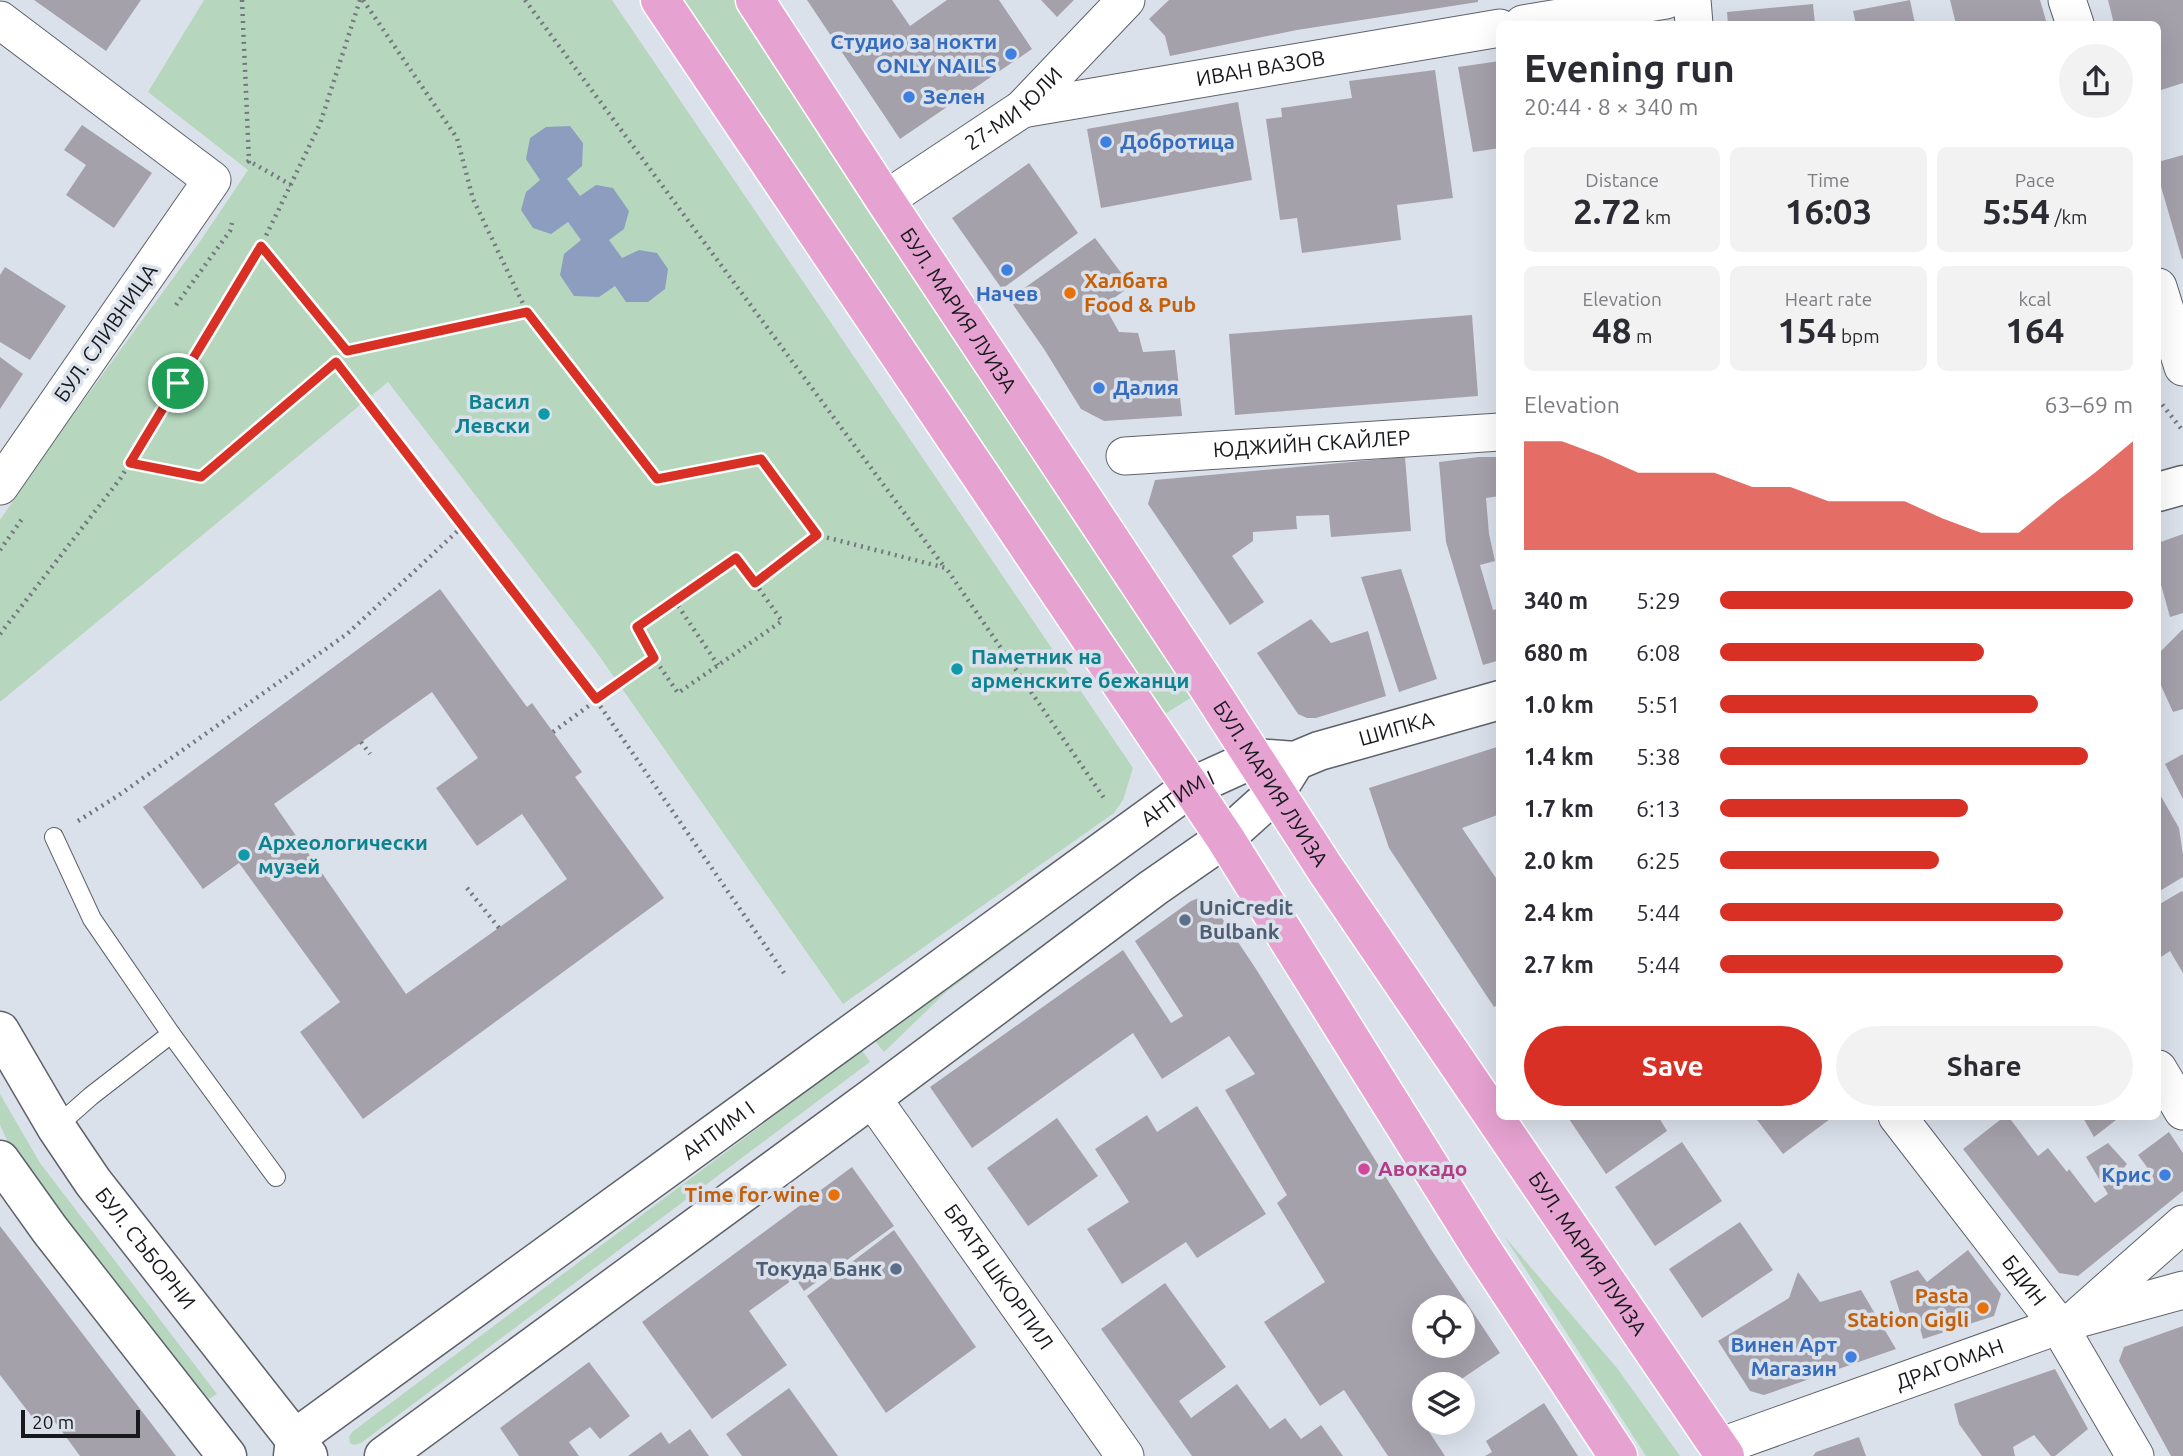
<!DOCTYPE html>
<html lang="en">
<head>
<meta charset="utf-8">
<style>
  :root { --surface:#fff; --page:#f2f2f3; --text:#2b2b33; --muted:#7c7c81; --accent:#d93025 }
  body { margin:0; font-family:Ubuntu,sans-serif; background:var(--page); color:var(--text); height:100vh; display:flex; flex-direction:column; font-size:26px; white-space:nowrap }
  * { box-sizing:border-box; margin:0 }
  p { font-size:23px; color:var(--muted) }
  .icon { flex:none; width:38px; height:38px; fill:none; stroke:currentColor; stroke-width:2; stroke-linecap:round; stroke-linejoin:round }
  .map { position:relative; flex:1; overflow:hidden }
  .drawer { position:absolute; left:1496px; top:21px; width:665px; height:1099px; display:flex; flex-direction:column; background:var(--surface); border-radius:10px; box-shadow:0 7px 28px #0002 }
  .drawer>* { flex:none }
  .controls { position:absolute; left:1412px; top:1295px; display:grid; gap:14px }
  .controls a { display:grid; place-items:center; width:63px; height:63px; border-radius:50%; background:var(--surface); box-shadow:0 7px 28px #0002; font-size:35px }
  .scale { position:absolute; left:21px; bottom:18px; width:119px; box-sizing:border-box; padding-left:7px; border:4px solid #17191c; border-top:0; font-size:19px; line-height:24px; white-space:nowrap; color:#17191c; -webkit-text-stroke:5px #dbe1eb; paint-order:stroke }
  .pin { position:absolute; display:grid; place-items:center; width:60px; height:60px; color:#fff; margin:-30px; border:4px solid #fff; border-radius:50%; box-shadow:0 2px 7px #0007 }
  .round { display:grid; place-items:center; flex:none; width:74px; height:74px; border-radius:37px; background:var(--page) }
  .head { display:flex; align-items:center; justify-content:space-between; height:119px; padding:0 28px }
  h1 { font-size:38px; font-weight:700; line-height:52px }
  .figures { display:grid; grid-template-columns:repeat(3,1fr); gap:10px; height:119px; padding:7px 28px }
  .figures div { display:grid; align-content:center; border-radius:10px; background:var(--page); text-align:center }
  .figures b { font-size:35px; font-weight:700 }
  .figures small { font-size:19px; font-weight:400 }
  .figures p { font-size:19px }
  .chart { height:196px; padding:14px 28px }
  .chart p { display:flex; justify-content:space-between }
  .chart svg { width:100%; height:126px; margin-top:7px; fill:var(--accent); opacity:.7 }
  .button { display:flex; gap:14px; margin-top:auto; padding:14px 28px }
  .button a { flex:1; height:80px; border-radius:42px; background:var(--accent); color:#fff; font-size:28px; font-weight:700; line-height:80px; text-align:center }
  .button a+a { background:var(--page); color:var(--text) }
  ul { padding:0 28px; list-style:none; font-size:23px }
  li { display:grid; grid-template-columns:112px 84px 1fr; align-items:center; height:52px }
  li i { height:18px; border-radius:9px; background:var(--accent) }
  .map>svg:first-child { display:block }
</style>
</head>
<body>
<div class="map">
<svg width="2183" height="1456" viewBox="0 0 2183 1456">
  <rect width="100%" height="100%" fill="#dbe1eb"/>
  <g fill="#b6d7be">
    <path d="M 204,0 L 612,0 L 1133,768 L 1123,800 L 1114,813 L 843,1004 L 595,650 L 388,382 L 0,702 L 0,520 L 67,423 L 201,240 L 248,170 L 148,92 Z"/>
    <path d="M 657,0 L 746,0 L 1208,687 L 1149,724 Z"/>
    <path d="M 1136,847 L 1134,852 L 945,993 L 884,1052 L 873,1039 Z"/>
    <path d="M 862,1050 L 870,1062 L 361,1443 L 354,1445 L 350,1443 L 349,1437 L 352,1432 Z"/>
    <path d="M 0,1094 L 40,1163 L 217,1394 L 206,1401 L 13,1153 L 0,1125 Z"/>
    <path d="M 1504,1236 L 1617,1368 L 1680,1456 L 1646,1456 Z"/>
  </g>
  <path fill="#8c9dc0" d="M 570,126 L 583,143 L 582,166 L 567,179 L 580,196 L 596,185 L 613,188 L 629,211 L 624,229 L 609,240 L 622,258 L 639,250 L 657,253 L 668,269 L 665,289 L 648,302 L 626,302 L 615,286 L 599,297 L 574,296 L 560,275 L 564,254 L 581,240 L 568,222 L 551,234 L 533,228 L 521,210 L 526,192 L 540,180 L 526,159 L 530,138 L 546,127 Z"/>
  <g fill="#a5a1ab" fill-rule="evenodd">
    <path d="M 34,0 L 141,0 L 106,51 Z"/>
    <path d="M 807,0 L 892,0 L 910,26 L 947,0 L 999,0 L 1032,49 L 900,139 Z"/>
    <path d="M 1041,0 L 1074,0 L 1057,17 Z"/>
    <path d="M 1169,0 L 1478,0 L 1478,2 L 1297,30 L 1170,56 L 1165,36 L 1149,19 Z"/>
    <path d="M 1910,0 L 1915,24 L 1856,24 L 1853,11 Z"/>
    <path d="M 1950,0 L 2040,0 L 2047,24 L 1956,24 Z"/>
    <path d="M 2108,0 L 2183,0 L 2183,83 L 2158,91 L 2158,24 L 2114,24 Z"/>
    <path d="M 1813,4 L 1815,24 L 1728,24 L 1727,12 Z"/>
    <path d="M 1500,61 L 1500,148 L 1473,152 L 1458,67 Z"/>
    <path d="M 1435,70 L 1453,198 L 1397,205 L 1401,240 L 1302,253 L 1297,218 L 1280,220 L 1266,119 L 1282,117 L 1281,108 L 1352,98 L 1349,81 Z"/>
    <path d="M 1238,102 L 1252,180 L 1101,208 L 1087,129 Z"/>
    <path d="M 82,125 L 152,173 L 114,228 L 66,195 L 86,165 L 64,150 Z"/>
    <path d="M 2183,155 L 2183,259 L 2182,259 L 2158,176 L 2158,162 Z"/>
    <path d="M 1029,163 L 1078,233 L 1002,289 L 952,218 Z"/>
    <path d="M 1095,238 L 1131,286 L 1104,305 L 1119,332 L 1138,333 L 1143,352 L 1175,350 L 1182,416 L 1104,421 L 1081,409 L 1044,349 L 1009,299 Z"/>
    <path d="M 5,267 L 66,306 L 30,360 L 0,342 L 0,275 Z"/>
    <path d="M 1472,315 L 1478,396 L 1235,415 L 1229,334 Z"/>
    <path d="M 0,357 L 23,374 L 0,409 Z"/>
    <path d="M 1405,457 L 1411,531 L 1331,537 L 1329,515 L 1296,516 L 1297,529 L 1253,532 L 1253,541 L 1232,556 L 1264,602 L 1230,625 L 1148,504 L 1155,480 Z"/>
    <path d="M 1479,457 L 1500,457 L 1500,496 L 1486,498 L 1489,534 L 1495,561 L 1480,565 L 1493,610 L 1500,608 L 1500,660 L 1483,665 L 1446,542 L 1439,462 Z"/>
    <path d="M 2183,534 L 2183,613 L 2170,617 L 2158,574 L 2158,543 Z"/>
    <path d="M 1401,569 L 1437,679 L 1399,692 L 1361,577 Z"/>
    <path d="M 440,589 L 527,707 L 532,703 L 582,772 L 575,777 L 664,898 L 363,1119 L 300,1032 L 340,1002 L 239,863 L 203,889 L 143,807 ZM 432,692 L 478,758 L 436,788 L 477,846 L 522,814 L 567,879 L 406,994 L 274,804 Z"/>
    <path d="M 1311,619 L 1331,643 L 1368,631 L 1386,696 L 1316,718 L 1307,718 L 1298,714 L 1257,653 Z"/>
    <path d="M 2183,629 L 2183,709 L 2173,712 L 2158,679 L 2158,654 Z"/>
    <path d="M 1500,746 L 1500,814 L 1462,828 L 1500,884 L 1500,1004 L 1494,1007 L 1389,848 L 1369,788 Z"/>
    <path d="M 2183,754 L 2183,799 L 2165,764 Z"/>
    <path d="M 2158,791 L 2179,828 L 2183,855 L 2183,877 L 2158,892 Z"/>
    <path d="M 2182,891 L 2183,893 L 2183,973 L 2170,951 L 2158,959 L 2158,905 Z"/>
    <path d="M 1199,898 L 1212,903 L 1256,969 L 1432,1251 L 1500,1353 L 1454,1384 L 1424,1384 L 1424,1420 L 1422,1421 L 1445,1456 L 1388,1456 L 1344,1390 L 1320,1406 L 1264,1322 L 1325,1282 L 1277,1203 L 1287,1195 L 1225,1090 L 1255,1074 L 1229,1036 L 1162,1079 L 1133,1033 L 972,1148 L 930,1087 L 1123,950 L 1171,1023 L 1183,1016 L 1135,941 L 1191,901 ZM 1424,1307 L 1463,1307 L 1463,1346 L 1424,1346 Z"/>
    <path d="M 1197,1106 L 1266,1214 L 1197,1258 L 1186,1242 L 1122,1284 L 1087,1229 L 1129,1202 L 1095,1149 L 1147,1115 L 1157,1132 Z"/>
    <path d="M 1567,1116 L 1658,1116 L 1667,1131 L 1606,1174 Z"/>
    <path d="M 1754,1116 L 1834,1116 L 1783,1154 Z"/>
    <path d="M 2005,1116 L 2008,1116 L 2038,1156 L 2048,1148 L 2067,1172 L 2069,1169 L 2095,1203 L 2108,1194 L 2086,1157 L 2108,1143 L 2127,1164 L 2121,1171 L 2130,1180 L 2147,1167 L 2138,1155 L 2169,1132 L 2183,1153 L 2183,1191 L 2078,1276 L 2059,1273 L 1963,1149 Z"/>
    <path d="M 2082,1116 L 2113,1116 L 2116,1120 L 2094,1137 Z"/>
    <path d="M 1057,1118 L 1098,1176 L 1028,1226 L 987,1168 Z"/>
    <path d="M 1682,1142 L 1722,1201 L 1655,1246 L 1615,1187 Z"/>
    <path d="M 852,1167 L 894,1226 L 804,1291 L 795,1278 L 749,1311 L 787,1365 L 712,1419 L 642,1322 Z"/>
    <path d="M 1740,1222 L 1773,1270 L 1702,1318 L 1669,1269 Z"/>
    <path d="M 0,1226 L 170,1448 L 176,1456 L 80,1456 L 55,1422 L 43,1431 L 0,1375 Z"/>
    <path d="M 894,1230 L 976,1347 L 886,1413 L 807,1296 Z"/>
    <path d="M 1968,1250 L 2001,1294 L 1994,1316 L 1923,1339 L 1916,1314 L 1902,1319 L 1890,1281 L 1918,1270 L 1927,1282 Z"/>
    <path d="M 1798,1272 L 1820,1302 L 1861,1290 L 1896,1349 L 1764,1395 L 1750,1391 L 1718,1341 L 1789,1298 Z"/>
    <path d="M 1165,1283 L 1226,1367 L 1179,1401 L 1191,1418 L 1237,1384 L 1270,1429 L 1285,1418 L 1301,1439 L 1321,1425 L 1343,1456 L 1192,1456 L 1101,1329 Z"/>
    <path d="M 2183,1326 L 2183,1456 L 2171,1456 L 2119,1361 L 2124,1347 Z"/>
    <path d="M 589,1362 L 630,1416 L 600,1439 L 590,1427 L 569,1442 L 579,1456 L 519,1456 L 500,1428 Z"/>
    <path d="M 2055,1369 L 2088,1429 L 2055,1456 L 2051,1456 L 2034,1435 L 2013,1447 L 2015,1456 L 1982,1456 L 1959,1424 L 1954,1404 Z"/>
    <path d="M 789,1388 L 838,1456 L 742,1456 L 726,1434 Z"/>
    <path d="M 1544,1403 L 1578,1456 L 1485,1456 L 1492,1452 L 1486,1441 Z"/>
    <path d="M 690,1429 L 709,1456 L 628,1456 L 661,1432 L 669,1444 Z"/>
    <path d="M 1859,1437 L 1866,1456 L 1813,1456 L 1816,1452 Z"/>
  </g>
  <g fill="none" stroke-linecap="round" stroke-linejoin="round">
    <g stroke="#5e626b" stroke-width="20">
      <g id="lane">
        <path d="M 54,837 L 92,919 L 171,1034 L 91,1096 L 56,1127"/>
        <path d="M 171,1034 L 276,1177"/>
      </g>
    </g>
    <g stroke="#5e626b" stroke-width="39">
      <g id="street">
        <path d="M 1692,0 L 1694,24"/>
        <path d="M 2067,0 L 2075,24"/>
        <path d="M 0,20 L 212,180 L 0,486"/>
        <path d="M 1523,24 L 1666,0"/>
        <path id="s1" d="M 1022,109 L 1500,28"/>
        <path id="s2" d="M 885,200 L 1022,109 L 1126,0"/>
        <path d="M 2158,287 L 2183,367"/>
        <path id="s3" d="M 1125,456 L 1500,432"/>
        <path d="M 2158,1069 L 2183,1111"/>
        <path id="s4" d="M 872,1098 L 1125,1456"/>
        <path id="s5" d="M 1897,1116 L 2059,1326 L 2135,1456"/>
        <path d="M 2080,1315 L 2183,1224"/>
        <path id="s6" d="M 1719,1447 L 2074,1320 L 2183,1290"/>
      </g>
    </g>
    <g stroke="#5e626b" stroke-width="41">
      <g id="secondary">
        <path d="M 2158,492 L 2183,485"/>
        <path id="s7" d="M 0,1031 L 56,1127 L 93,1182 L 308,1456"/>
        <path d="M 0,1160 L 50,1230 L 227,1456"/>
        <path id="s8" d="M 293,1456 L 295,1439 L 312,1426 L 1191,787 L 1255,758 L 1295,761 L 1319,751 L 1500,700"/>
        <path d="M 384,1456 L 872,1098 L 1153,888 L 1225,838 L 1276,792 L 1294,763"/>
      </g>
    </g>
    <g stroke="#fff" stroke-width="41">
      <g id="primary">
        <path d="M 660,0 L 1225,838 L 1481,1248 L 1618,1456"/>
        <path id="s9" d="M 755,0 L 885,200 L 1208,687 L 1326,870 L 1725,1456"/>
      </g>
    </g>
    <g stroke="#74787e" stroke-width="4.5" stroke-dasharray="2 5" stroke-linecap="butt">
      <path d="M 242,0 L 249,161 L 247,167"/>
      <path d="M 360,0 L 320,124 L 261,246 L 347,351 L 527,312 L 657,479 L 761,459 L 817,535 L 946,568 L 1106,801"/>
      <path d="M 363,0 L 457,138 L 473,199 L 527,312"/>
      <path d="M 525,0 L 945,568"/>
      <path d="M 247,162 L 249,161 L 291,185"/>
      <path d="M 176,305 L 230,231 L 232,223"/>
      <path d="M 336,362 L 596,700 L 784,973"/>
      <path d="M 2158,399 L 2183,431"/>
      <path d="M 130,463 L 201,477 L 347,351"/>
      <path d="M 0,550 L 22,519"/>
      <path d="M 755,583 L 782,621 L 678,693 L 654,658 L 637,627 L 736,558 L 755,583 L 817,535"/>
      <path d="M 674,600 L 718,665"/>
      <path d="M 0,634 L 120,479 L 261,246"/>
      <path d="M 553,732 L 654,658"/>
      <path d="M 361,742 L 370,754"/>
      <path d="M 78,821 L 119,795 L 347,634 L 464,525"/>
      <path d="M 467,888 L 499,928"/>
    </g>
    <use href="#lane" stroke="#fff" stroke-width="18"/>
    <use href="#street" stroke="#fff" stroke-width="37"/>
    <use href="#secondary" stroke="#fff" stroke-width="38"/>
    <use href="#primary" stroke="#e6a2d1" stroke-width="38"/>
  </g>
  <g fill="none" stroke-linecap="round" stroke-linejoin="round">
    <g stroke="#fff" stroke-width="14">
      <path id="route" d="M 261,246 L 347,351 L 527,312 L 657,479 L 761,459 L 817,535 L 755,583 L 736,558 L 637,627 L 654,658 L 596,699 L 336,362 L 201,477 L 130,463 Z"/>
    </g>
    <use href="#route" stroke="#d93025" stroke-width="9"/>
  </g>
  <g fill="#3f7fe0" stroke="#dbe1eb" stroke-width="2.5">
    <circle cx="1011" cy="54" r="7"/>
    <circle cx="909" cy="97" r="7"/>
    <circle cx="1106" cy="142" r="7"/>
    <circle cx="1007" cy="270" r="7"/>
    <circle cx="1099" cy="388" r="7"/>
    <circle cx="2165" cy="1175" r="7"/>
    <circle cx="1851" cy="1357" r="7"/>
  </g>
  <g fill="#e8710a" stroke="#dbe1eb" stroke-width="2.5">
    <circle cx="1070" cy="293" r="7"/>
    <circle cx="834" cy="1195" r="7"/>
    <circle cx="1983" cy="1308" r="7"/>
  </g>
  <g fill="#0f9aa8" stroke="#dbe1eb" stroke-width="2.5">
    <circle cx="544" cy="414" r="7"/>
    <circle cx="957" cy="669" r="7"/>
    <circle cx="244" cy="855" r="7"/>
  </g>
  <g fill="#5c6f8a" stroke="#dbe1eb" stroke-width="2.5">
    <circle cx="1185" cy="920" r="7"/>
    <circle cx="896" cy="1269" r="7"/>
  </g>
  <circle fill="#d1479c" stroke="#dbe1eb" stroke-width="2.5" cx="1364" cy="1169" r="7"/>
  <g text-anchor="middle" stroke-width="7" stroke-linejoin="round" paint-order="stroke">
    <g font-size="21" font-weight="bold" fill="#366cbe" stroke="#dbe1eb" text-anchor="end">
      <text x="997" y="49">Студио за нокти<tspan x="997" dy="24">ONLY NAILS</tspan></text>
      <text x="923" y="104" text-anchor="start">Зелен</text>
      <text x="1120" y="149" text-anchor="start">Добротица</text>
      <text x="1007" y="301" text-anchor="middle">Начев</text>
      <text x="1113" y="395" text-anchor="start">Далия</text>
      <text x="2151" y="1182">Крис</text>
      <text x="1837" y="1352">Винен Арт<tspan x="1837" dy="24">Магазин</tspan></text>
    </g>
    <g font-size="21" fill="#17191c" stroke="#dbe1eb">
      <text dy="7" stroke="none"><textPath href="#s1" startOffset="242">ИВАН ВАЗОВ</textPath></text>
      <text dy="7" stroke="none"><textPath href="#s2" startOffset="158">27-МИ ЮЛИ</textPath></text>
      <text dy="7" stroke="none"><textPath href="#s9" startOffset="371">БУЛ. МАРИЯ ЛУИЗА</textPath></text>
      <text transform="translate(106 333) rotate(-55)" y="7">БУЛ. СЛИВНИЦА</text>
      <text dy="7" stroke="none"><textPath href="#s3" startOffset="187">ЮДЖИЙН СКАЙЛЕР</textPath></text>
      <text dy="7" stroke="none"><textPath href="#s8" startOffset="1342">ШИПКА</textPath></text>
      <text dy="7" stroke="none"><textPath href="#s9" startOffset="938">БУЛ. МАРИЯ ЛУИЗА</textPath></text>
      <text dy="7" stroke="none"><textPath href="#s8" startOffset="1108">АНТИМ I</textPath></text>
      <text dy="7" stroke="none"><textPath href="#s8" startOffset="541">АНТИМ I</textPath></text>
      <text dy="7" stroke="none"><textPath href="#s7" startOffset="262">БУЛ. СЪБОРНИ</textPath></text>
      <text dy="7" stroke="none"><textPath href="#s9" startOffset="1505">БУЛ. МАРИЯ ЛУИЗА</textPath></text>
      <text dy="7" stroke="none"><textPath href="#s4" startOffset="219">БРАТЯ ШКОРПИЛ</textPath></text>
      <text dy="7" stroke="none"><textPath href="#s5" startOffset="208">БДИН</textPath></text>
      <text dy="7" stroke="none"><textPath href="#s6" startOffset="245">ДРАГОМАН</textPath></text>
    </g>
    <g font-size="21" font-weight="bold" fill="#c56008" stroke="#dbe1eb" text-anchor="end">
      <text x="1084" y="288" text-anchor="start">Халбата<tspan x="1084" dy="24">Food &amp; Pub</tspan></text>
      <text x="820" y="1202">Time for wine</text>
      <text x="1969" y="1303">Pasta<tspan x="1969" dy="24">Station Gigli</tspan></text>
    </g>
    <g font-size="21" font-weight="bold" fill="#0d838f" stroke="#dbe1eb" text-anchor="start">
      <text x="530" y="409" text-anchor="end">Васил<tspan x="530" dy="24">Левски</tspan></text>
      <text x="971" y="664">Паметник на<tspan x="971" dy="24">арменските бежанци</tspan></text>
      <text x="258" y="850">Археологически<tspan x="258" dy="24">музей</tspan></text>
    </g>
    <g font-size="21" font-weight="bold" fill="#4e5e75" stroke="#dbe1eb" text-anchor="start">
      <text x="1199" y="915">UniCredit<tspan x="1199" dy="24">Bulbank</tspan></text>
      <text x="882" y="1276" text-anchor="end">Токуда Банк</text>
    </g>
    <g font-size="21" font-weight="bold" fill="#b23c85" stroke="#dbe1eb" text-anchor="start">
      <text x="1378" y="1176">Авокадо</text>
    </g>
  </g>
</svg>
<div class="controls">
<a><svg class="icon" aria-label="locate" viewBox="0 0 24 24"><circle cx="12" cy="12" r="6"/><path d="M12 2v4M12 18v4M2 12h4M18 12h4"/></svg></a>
<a><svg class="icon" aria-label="layers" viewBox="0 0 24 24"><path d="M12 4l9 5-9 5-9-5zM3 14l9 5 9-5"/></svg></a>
</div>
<div class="scale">20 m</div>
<div class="pin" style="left:178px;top:383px;background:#1e9e55"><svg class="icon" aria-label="arrive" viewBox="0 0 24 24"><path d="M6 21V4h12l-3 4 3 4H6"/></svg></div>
<section class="drawer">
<div class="head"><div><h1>Evening run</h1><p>20:44 · 8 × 340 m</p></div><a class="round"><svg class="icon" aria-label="share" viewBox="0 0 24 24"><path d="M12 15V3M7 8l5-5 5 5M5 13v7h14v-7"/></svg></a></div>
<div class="figures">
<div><p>Distance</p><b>2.72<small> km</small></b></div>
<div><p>Time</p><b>16:03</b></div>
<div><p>Pace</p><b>5:54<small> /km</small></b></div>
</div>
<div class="figures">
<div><p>Elevation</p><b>48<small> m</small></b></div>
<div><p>Heart rate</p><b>154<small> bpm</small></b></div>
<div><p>kcal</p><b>164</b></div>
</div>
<div class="chart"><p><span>Elevation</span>63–69 m</p>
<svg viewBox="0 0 160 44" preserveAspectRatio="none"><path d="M0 44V6L10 6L20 11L30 17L40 17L50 17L60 22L70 22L80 27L90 27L100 27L110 33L120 38L130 38L140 27L150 17L160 6V44z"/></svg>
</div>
<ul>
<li><b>340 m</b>5:29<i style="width:100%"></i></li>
<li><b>680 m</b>6:08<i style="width:64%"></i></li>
<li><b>1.0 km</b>5:51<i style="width:77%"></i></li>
<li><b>1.4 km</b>5:38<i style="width:89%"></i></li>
<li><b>1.7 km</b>6:13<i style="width:60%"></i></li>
<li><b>2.0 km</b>6:25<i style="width:53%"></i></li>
<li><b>2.4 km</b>5:44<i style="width:83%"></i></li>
<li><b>2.7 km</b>5:44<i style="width:83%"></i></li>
</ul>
<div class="button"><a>Save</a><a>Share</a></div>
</section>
</div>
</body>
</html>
